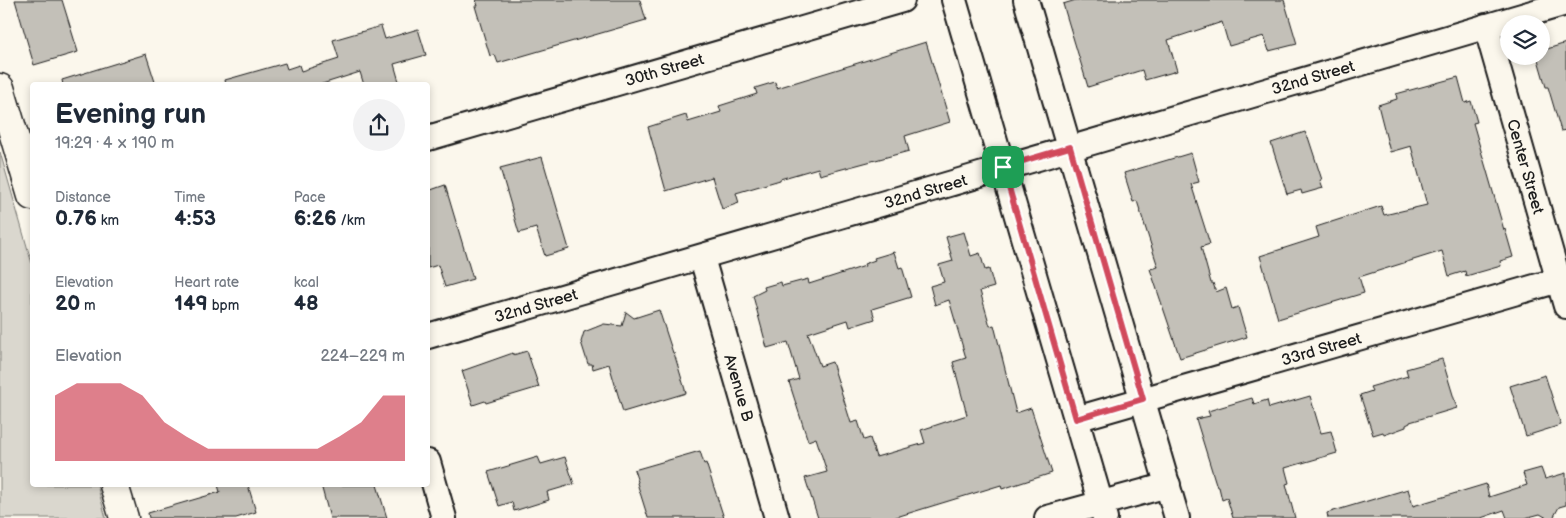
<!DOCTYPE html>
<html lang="en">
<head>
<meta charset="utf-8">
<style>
  :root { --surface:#fff; --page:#f2f2f3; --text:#1f2937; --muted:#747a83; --accent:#d1495b }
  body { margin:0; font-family:"Balsamiq Sans",sans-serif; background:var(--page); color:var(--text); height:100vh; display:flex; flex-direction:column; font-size:19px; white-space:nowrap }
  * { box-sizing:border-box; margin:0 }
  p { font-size:16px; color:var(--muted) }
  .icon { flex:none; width:28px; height:28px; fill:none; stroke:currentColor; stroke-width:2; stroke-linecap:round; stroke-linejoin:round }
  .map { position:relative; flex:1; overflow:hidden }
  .drawer { position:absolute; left:30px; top:82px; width:400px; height:405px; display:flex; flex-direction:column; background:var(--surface); border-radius:5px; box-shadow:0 2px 8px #0003 }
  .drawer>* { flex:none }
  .fabs { position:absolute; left:1500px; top:15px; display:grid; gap:10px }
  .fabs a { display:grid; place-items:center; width:50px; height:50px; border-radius:50%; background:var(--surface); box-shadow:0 2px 8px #0003; font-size:25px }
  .pin { position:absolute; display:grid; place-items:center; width:42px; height:42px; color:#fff; margin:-21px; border-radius:10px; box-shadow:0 2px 8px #0006 }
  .round { display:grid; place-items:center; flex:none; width:52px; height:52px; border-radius:26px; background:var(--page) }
  .headline { display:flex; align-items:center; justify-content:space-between; height:85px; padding:0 25px }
  h1 { font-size:28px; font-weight:700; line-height:38px }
  .metrics { display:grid; grid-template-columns:repeat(3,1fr); gap:8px; height:85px; padding:5px 25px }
  .metrics div { display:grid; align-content:center }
  .metrics b { font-size:21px; font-weight:700 }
  .metrics small { font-size:14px; font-weight:400 }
  .metrics p { font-size:14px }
  .chart { height:140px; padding:10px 25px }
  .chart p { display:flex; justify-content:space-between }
  .chart svg { width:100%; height:90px; margin-top:5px; fill:var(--accent); opacity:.7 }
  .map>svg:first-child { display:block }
</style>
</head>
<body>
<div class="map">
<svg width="1566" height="518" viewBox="0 0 1566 518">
  <rect width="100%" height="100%" fill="#fbf7ec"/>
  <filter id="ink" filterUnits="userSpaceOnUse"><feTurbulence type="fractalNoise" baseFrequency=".02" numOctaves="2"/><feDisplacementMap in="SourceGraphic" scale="10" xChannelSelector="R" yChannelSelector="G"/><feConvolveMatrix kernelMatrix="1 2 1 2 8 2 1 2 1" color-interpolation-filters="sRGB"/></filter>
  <g filter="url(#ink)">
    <path fill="#dad7ce" stroke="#7b7a75" d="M 0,152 L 32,264 L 32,485 L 97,485 L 106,518 L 0,518 Z"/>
    <g fill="#c3c0b8" stroke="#1c1c1c">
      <path d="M 15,0 L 62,0 L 78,52 L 34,65 Z"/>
      <path d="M 476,0 L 640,0 L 646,20 L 498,63 L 495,55 L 490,56 L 475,6 L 478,6 Z"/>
      <path d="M 1076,0 L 1284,0 L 1297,44 L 1269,51 L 1264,36 L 1229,46 L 1222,22 L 1168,40 L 1177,71 L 1145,80 L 1142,70 L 1088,87 L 1063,4 Z"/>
      <path d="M 381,26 L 385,39 L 418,29 L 426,55 L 394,64 L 400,85 L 364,85 L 360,72 L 319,85 L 226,85 L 225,80 L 285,63 L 287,69 L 299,65 L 301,71 L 339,59 L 333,40 Z"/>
      <path d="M 926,42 L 950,122 L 905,136 L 909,151 L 820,175 L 818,168 L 780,179 L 780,180 L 736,193 L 739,203 L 722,209 L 712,177 L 666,191 L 648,127 L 686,115 L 688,122 L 721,112 L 719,106 L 757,94 L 755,88 L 775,82 L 777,88 Z"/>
      <path d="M 1566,43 L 1566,130 L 1561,131 L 1548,87 L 1546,87 L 1537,56 L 1541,56 L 1541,51 Z"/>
      <path d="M 146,54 L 156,85 L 63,85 L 62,80 Z"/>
      <path d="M 1458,77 L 1465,103 L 1471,101 L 1477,122 L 1473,123 L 1504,230 L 1505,229 L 1513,257 L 1500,261 L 1501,266 L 1466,276 L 1465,271 L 1449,276 L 1442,251 L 1359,277 L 1364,293 L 1278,319 L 1260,256 L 1319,237 L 1316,227 L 1381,206 L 1384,215 L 1427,205 L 1411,146 L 1390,152 L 1378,105 L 1397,99 L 1396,94 Z"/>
      <path d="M 1305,132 L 1307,137 L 1308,137 L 1322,180 L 1320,180 L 1323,188 L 1302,194 L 1301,190 L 1287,194 L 1271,143 Z"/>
      <path d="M 1191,153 L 1199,182 L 1191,184 L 1210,244 L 1201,247 L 1211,283 L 1213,283 L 1216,292 L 1226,288 L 1232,309 L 1238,307 L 1247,337 L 1180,358 L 1150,269 L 1158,267 L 1137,201 L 1133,202 L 1124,173 Z"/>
      <path d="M 542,157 L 569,249 L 545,256 L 536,228 L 519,233 L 500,168 Z"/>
      <path d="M 445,185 L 473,279 L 445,287 L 438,265 L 428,268 L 428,191 Z"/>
      <path d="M 964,232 L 971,256 L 980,253 L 985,270 L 989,269 L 994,287 L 980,291 L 990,326 L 994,325 L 1016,413 L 1031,408 L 1052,473 L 1002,489 L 1001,485 L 893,518 L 818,518 L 805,478 L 827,472 L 816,438 L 808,441 L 789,382 L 799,379 L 788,342 L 767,348 L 753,296 L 765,290 L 764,287 L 781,282 L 782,286 L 808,279 L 809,284 L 865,266 L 864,264 L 875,260 L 874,258 L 894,252 L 899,268 L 902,267 L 911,297 L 872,309 L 875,319 L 850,327 L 848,320 L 808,333 L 820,366 L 832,362 L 851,423 L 858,421 L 864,440 L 870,438 L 876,457 L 925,443 L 921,430 L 967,415 L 953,362 L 966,358 L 949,300 L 935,305 L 930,286 L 944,282 L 939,265 L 953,261 L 946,237 Z"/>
      <path d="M 659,310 L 673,353 L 674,353 L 686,393 L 623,412 L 609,364 L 593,369 L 592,364 L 588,364 L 581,342 L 584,332 L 604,324 L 622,326 L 626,312 L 634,318 Z"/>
      <path d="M 527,351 L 539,387 L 486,403 L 485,401 L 473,405 L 462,371 L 513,353 L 513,355 Z"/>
      <path d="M 1442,359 L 1457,408 L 1410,422 L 1410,423 L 1406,425 L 1406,427 L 1384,435 L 1383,432 L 1373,435 L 1360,395 L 1372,391 L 1370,387 L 1408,376 L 1406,369 Z"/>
      <path d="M 1545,375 L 1561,425 L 1526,436 L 1510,386 Z"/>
      <path d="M 1310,396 L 1321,433 L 1331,431 L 1337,453 L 1285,468 L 1289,483 L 1286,484 L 1295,518 L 1233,518 L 1227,498 L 1222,500 L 1219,487 L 1217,487 L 1196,419 L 1210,416 L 1208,411 L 1252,398 L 1254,404 L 1267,400 L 1269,408 Z"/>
      <path d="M 700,451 L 704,464 L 706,463 L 724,518 L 648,518 L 637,483 L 638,482 L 634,470 Z"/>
      <path d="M 538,457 L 541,464 L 565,457 L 574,484 L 547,492 L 549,500 L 514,511 L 512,502 L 499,506 L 488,472 Z"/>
      <path d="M 1541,468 L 1545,479 L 1566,473 L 1566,505 L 1559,507 L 1553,518 L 1547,518 L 1540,514 L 1525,518 L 1507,518 L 1504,510 L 1481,518 L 1328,518 L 1327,513 L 1408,489 L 1413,506 L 1486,484 L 1489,497 L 1527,485 L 1523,473 Z"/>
      <path d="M 218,485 L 248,485 L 256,512 L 236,518 L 149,518 L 148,513 L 220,492 Z"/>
      <path d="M 321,485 L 377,485 L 387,518 L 330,518 Z"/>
    </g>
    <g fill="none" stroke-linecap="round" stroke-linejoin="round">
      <g stroke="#1c1c1c" stroke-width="28">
        <g id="street">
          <path d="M 954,0 L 1105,518"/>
          <path d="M 1026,0 L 1177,518"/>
          <path id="s1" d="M 1486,26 L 1566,306"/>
          <path id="s2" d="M 428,138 L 902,0"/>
          <path id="s3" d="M 702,258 L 777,518"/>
          <path id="s4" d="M 428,336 C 808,227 1186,113 1566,3"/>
          <path id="s5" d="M 1076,419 L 1566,278"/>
          <path d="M 428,462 L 444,518"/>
          <path d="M 1047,518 L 1168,485"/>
        </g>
      </g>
      <g stroke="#1c1c1c" stroke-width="31">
        <g id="secondary">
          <path d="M 0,88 L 32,196"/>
          <path d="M 114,485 L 124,518"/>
        </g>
      </g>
      <use href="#street" stroke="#fbf7ec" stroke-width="24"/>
      <use href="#secondary" stroke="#fbf7ec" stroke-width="28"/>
    </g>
  </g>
  <g fill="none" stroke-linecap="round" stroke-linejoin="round" filter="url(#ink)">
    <g stroke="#fff" stroke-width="10">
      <path id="route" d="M 1070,147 L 1143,399 L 1076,419 L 1003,167 Z"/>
    </g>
    <use href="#route" stroke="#d1495b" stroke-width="6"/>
  </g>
  <g text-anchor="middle" stroke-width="4" stroke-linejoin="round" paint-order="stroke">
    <g font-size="16" fill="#1c1c1c" stroke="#fbf7ec">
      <text dy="6" stroke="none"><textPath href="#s2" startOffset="246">30th Street</textPath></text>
      <text dy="6" stroke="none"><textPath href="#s4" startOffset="922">32nd Street</textPath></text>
      <text dy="6" stroke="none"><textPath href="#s1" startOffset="146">Center Street</textPath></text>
      <text dy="6" stroke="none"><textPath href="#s4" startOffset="518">32nd Street</textPath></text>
      <text dy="6" stroke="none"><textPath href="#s4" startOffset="112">32nd Street</textPath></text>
      <text dy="6" stroke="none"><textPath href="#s5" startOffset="255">33rd Street</textPath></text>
      <text dy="6" stroke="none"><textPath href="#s3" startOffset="135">Avenue B</textPath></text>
    </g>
  </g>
</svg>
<div class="fabs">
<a><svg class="icon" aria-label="layers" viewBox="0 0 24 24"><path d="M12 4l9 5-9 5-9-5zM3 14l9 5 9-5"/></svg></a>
</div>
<div class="pin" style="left:1003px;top:167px;background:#1e9e55"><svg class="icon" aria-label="arrive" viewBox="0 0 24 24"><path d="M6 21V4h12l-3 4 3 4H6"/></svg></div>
<section class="drawer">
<div class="headline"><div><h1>Evening run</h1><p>19:29 · 4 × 190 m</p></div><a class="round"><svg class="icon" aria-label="share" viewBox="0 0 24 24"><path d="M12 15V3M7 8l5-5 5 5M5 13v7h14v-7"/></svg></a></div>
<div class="metrics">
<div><p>Distance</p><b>0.76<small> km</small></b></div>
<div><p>Time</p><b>4:53</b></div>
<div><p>Pace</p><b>6:26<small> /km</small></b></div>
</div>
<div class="metrics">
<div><p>Elevation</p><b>20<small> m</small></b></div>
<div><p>Heart rate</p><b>149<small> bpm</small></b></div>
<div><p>kcal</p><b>48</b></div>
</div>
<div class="chart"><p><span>Elevation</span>224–229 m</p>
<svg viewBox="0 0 160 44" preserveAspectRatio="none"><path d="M0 44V12L10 6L20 6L30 6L40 12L50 25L60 32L70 38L80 38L90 38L100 38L110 38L120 38L130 32L140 25L150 12L160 12V44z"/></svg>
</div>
</section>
</div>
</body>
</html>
